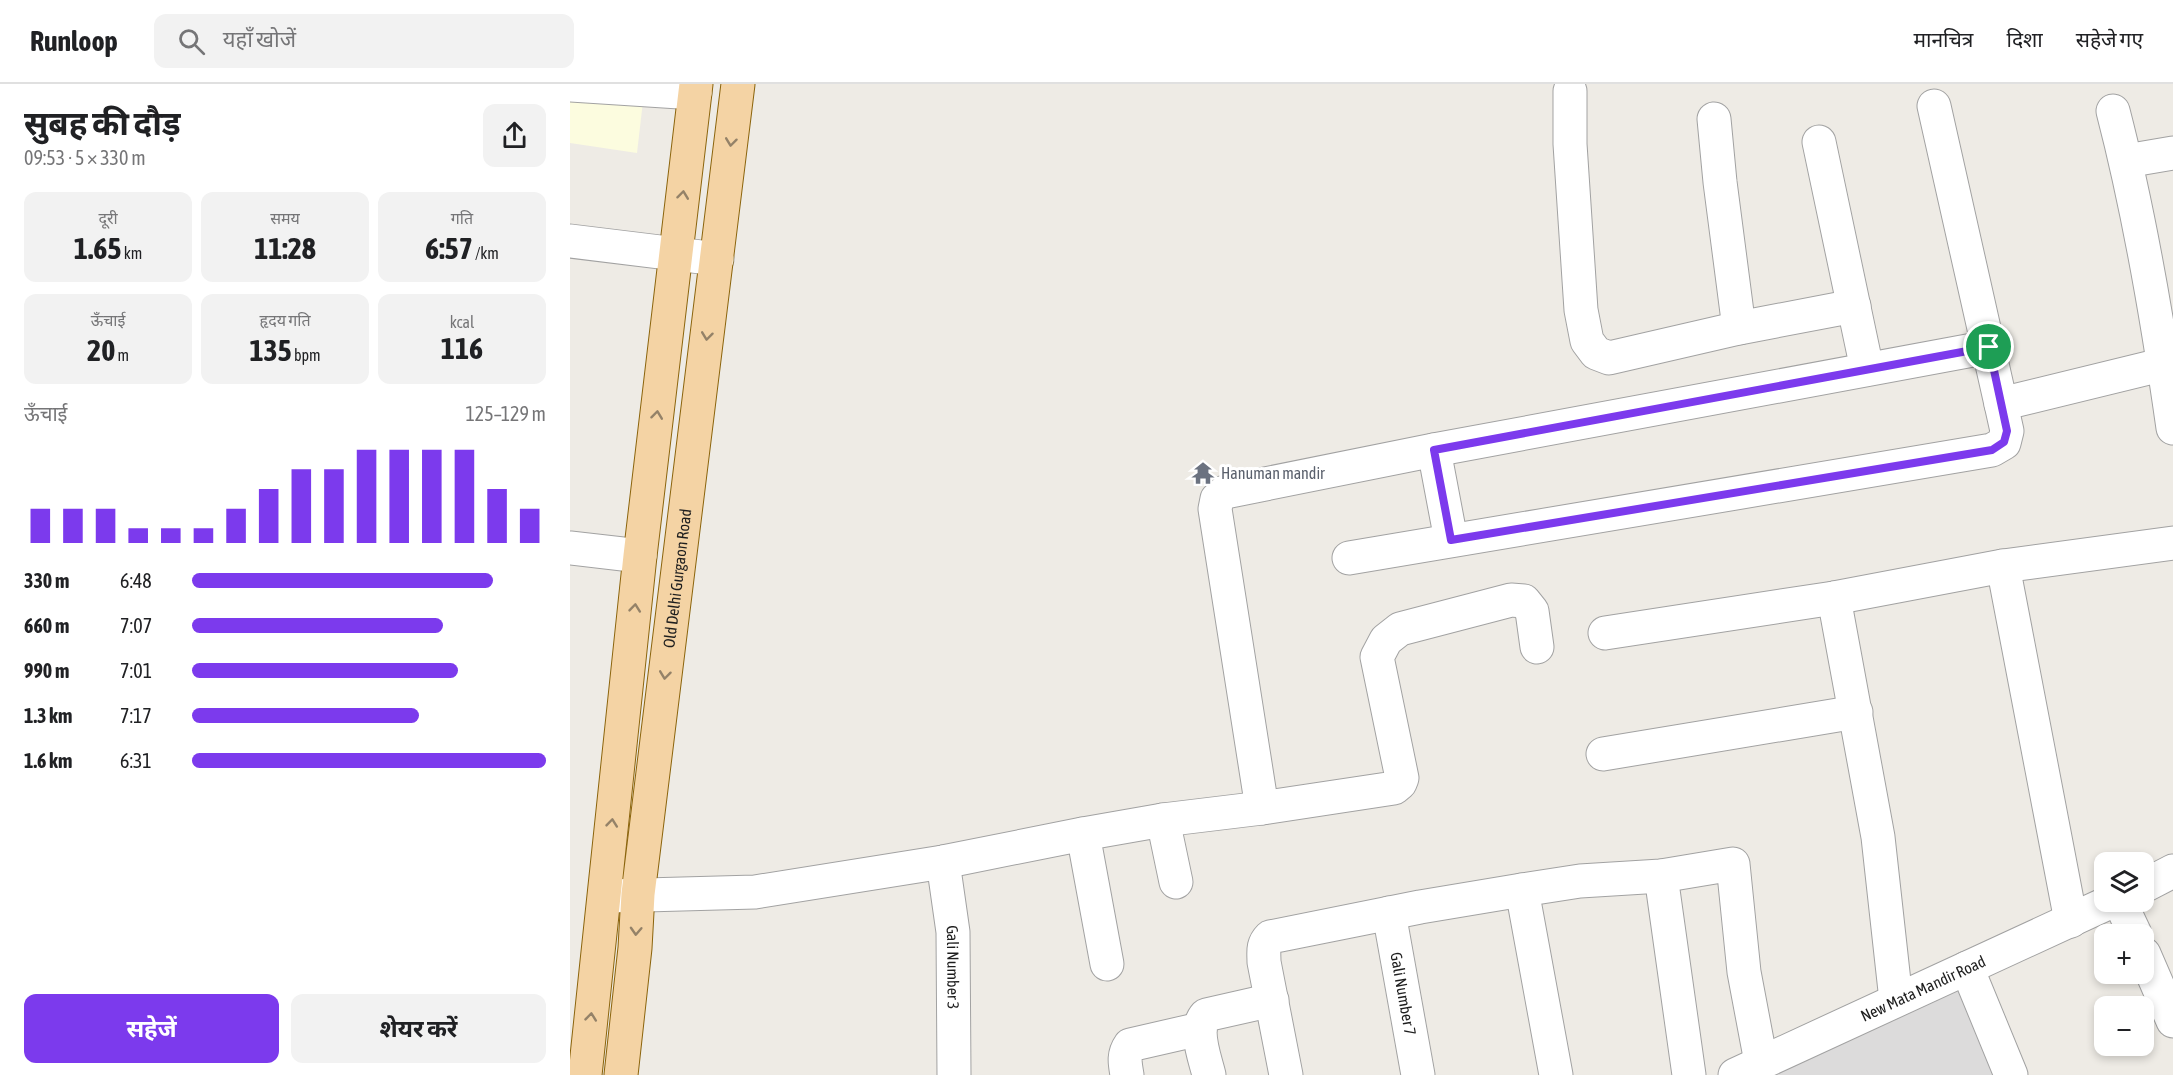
<!DOCTYPE html>
<html lang="hi">
<head>
<meta charset="utf-8">
<style>
  :root { --surface:#fff; --page:#f2f2f2; --text:#202124; --muted:#757577; --line:#e0e0e0; --accent:#7c3aed }
  body { margin:0; font-family:"Asap Condensed","Noto Sans Devanagari",sans-serif; background:var(--page); color:var(--text); height:100vh; display:flex; flex-direction:column; font-size:22px; white-space:nowrap }
  * { box-sizing:border-box; margin:0 }
  p { font-size:20px; color:var(--muted) }
  .icon { flex:none; width:33px; height:33px; fill:none; stroke:currentColor; stroke-width:2; stroke-linecap:round; stroke-linejoin:round }
  .map { position:relative; flex:1; overflow:hidden }
  .details { display:flex; flex-direction:column; background:var(--surface); width:570px }
  .details>* { flex:none }
  .controls { position:absolute; left:1524px; top:768px; display:grid; gap:12px }
  .controls a { display:grid; place-items:center; width:60px; height:60px; border-radius:12px; background:var(--surface); box-shadow:0 3px 9px #0003; font-size:30px }
  .pin { position:absolute; display:grid; place-items:center; width:51px; height:51px; color:#fff; margin:-26px; border:3px solid #fff; border-radius:50%; box-shadow:0 2px 6px #0007 }
  .round { display:grid; place-items:center; flex:none; width:63px; height:63px; border-radius:12px; background:var(--page) }
  .summary { display:flex; align-items:center; justify-content:space-between; height:102px; padding:0 24px }
  h1 { font-size:33px; font-weight:700; line-height:45px }
  .figures { display:grid; grid-template-columns:repeat(3,1fr); gap:9px; height:102px; padding:6px 24px }
  .figures div { display:grid; align-content:center; border-radius:12px; background:var(--page); text-align:center }
  .figures b { font-size:30px; font-weight:700 }
  .figures small { font-size:16px; font-weight:400 }
  .figures p { font-size:16px }
  .chart { height:168px; padding:12px 24px }
  .chart p { display:flex; justify-content:space-between }
  .chart svg { width:100%; height:108px; margin-top:6px; stroke:var(--accent); stroke-width:6 }
  .primary-button { display:flex; gap:12px; margin-top:auto; padding:12px 24px }
  .primary-button a { flex:1; height:69px; border-radius:12px; background:var(--accent); color:#fff; font-size:24px; font-weight:700; line-height:69px; text-align:center }
  .primary-button a+a { background:var(--page); color:var(--text) }
  ul { padding:0 24px; list-style:none; font-size:20px }
  li { display:grid; grid-template-columns:96px 72px 1fr; align-items:center; height:45px }
  li i { height:15px; border-radius:8px; background:var(--accent) }
  header { display:flex; align-items:center; gap:36px; box-sizing:border-box; height:84px; padding:0 30px; background:var(--surface); border-bottom:2px solid var(--line) }
  header strong { font-size:28px }
  nav { display:flex; gap:33px; margin-inline-start:auto; font-size:21px }
  .search { width:420px; height:54px; background:var(--page); display:flex; align-items:center; gap:15px; box-sizing:border-box; padding:0 21px; border-radius:12px; color:var(--muted); font-size:22px }
  main { display:flex; flex:1; min-height:0 }
  .map>svg:first-child { display:block }
</style>
</head>
<body>
<header>
<strong>Runloop</strong>
<div class="search"><svg class="icon" aria-label="search" viewBox="0 0 24 24"><circle cx="10" cy="10" r="6"/><path d="M15 15l6 6"/></svg>यहाँ खोजें</div>
<nav><a>मानचित्र</a><a>दिशा</a><a>सहेजे गए</a></nav>
</header>
<main>
<section class="details">
<div class="summary"><div><h1>सुबह की दौड़</h1><p>09:53 · 5 × 330 m</p></div><a class="round"><svg class="icon" aria-label="share" viewBox="0 0 24 24"><path d="M12 15V3M7 8l5-5 5 5M5 13v7h14v-7"/></svg></a></div>
<div class="figures">
<div><p>दूरी</p><b>1.65<small> km</small></b></div>
<div><p>समय</p><b>11:28</b></div>
<div><p>गति</p><b>6:57<small> /km</small></b></div>
</div>
<div class="figures">
<div><p>ऊँचाई</p><b>20<small> m</small></b></div>
<div><p>हृदय गति</p><b>135<small> bpm</small></b></div>
<div><p>kcal</p><b>116</b></div>
</div>
<div class="chart"><p><span>ऊँचाई</span>125–129 m</p>
<svg viewBox="0 0 160 44" preserveAspectRatio="none"><path d="M5 44V30M15 44V30M25 44V30M35 44V38M45 44V38M55 44V38M65 44V30M75 44V22M85 44V14M95 44V14M105 44V6M115 44V6M125 44V6M135 44V6M145 44V22M155 44V30"/></svg>
</div>
<ul>
<li><b>330 m</b>6:48<i style="width:85%"></i></li>
<li><b>660 m</b>7:07<i style="width:71%"></i></li>
<li><b>990 m</b>7:01<i style="width:75%"></i></li>
<li><b>1.3 km</b>7:17<i style="width:64%"></i></li>
<li><b>1.6 km</b>6:31<i style="width:100%"></i></li>
</ul>
<div class="primary-button"><a>सहेजें</a><a>शेयर करें</a></div>
</section>
<div class="map">
<svg width="1603" height="991" viewBox="0 0 1603 991">
  <rect width="100%" height="100%" fill="#eeebe5"/>
  <path fill="#dcdbdb" d="M 1396,890 L 1440,991 L 1177,991 Z"/>
  <path fill="#fcfcdf" d="M 0,0 L 75,0 L 67,69 L 0,59 Z"/>
  <g fill="none" stroke-linecap="round" stroke-linejoin="round">
    <g stroke="#a2a2a2" stroke-width="35">
      <g id="minor">
        <path d="M 0,1 L 125,9"/>
        <path d="M 1000,7 L 1000,60 L 1011,226 L 1017,257 L 1026,269 L 1039,274 L 1169,244 L 1284,222"/>
        <path d="M 1543,27 C 1570,131 1588,238 1603,344"/>
        <path d="M 1144,35 L 1150,98 L 1169,244"/>
        <path d="M 1249,58 L 1297,285"/>
        <path d="M 1556,77 L 1603,69"/>
        <path d="M 0,157 L 147,175"/>
        <path d="M 1431,320 L 1603,278"/>
        <path d="M 864,366 L 881,456"/>
        <path d="M 0,464 L 70,472"/>
        <path d="M 779,474 L 1422,366 L 1434,359 L 1437,347 L 1431,320 L 1364,22"/>
        <path d="M 1433,482 L 1501,837"/>
        <path d="M 1264,514 L 1308,753 L 1326,916"/>
        <path d="M 1035,549 L 1264,514 L 1433,482 L 1603,459"/>
        <path d="M 1033,670 L 1286,628"/>
        <path d="M 692,724 L 645,425 L 647,415 L 655,408 L 864,366 L 1419,263"/>
        <path d="M 593,736 L 606,798"/>
        <path d="M 513,750 L 537,880"/>
        <path id="s1" d="M 373,778 L 383,848 L 384,991"/>
        <path d="M 1091,792 L 1119,991"/>
        <path d="M 1574,802 L 1603,787"/>
        <path d="M 952,806 L 986,991"/>
        <path d="M 39,812 L 185,808 L 373,778 L 513,750 L 593,736 L 692,724 L 824,704 L 830,699 L 832,694 L 807,573 L 816,556 L 830,545 L 941,516 L 954,517 L 962,527 L 967,563"/>
        <path d="M 1550,818 L 1565,850"/>
        <path id="s2" d="M 819,829 L 848,991"/>
        <path d="M 1574,870 L 1603,937"/>
        <path d="M 1397,884 L 1441,991"/>
        <path d="M 557,991 C 555,979 553,971 560,961 L 630,945"/>
        <path d="M 639,991 C 635,974 623,945 636,931 L 702,916"/>
        <path d="M 716,991 L 694,878 C 694,868 692,861 700,853 L 850,823 L 952,806 L 1010,797 L 1091,792 L 1163,780 L 1174,888 L 1191,978"/>
        <path id="s3" d="M 1165,991 L 1540,818"/>
      </g>
    </g>
    <g stroke="#8b640c" stroke-width="35">
      <g id="major">
        <path d="M 15,991 L 70,472 L 126,0"/>
        <path id="s4" d="M 51,991 L 65,864 L 68,810 L 168,0"/>
      </g>
    </g>
    <use href="#minor" stroke="#fff" stroke-width="33"/>
    <use href="#major" stroke="#f4d3a4" stroke-width="33"/>
  </g>
  <defs><path id="oneway-chevron" d="M-2-3.5L2.5 0L-2 3.5" fill="none" stroke-width="1.6" stroke-linecap="round" stroke-linejoin="round" transform="scale(1.5)"/></defs>
  <g stroke="#948268">
    <use href="#oneway-chevron" transform="translate(161 58) rotate(97)"/>
    <use href="#oneway-chevron" transform="translate(113 111) rotate(-83)"/>
    <use href="#oneway-chevron" transform="translate(137 252) rotate(97)"/>
    <use href="#oneway-chevron" transform="translate(87 331) rotate(-83)"/>
    <use href="#oneway-chevron" transform="translate(65 524) rotate(-84)"/>
    <use href="#oneway-chevron" transform="translate(95 591) rotate(97)"/>
    <use href="#oneway-chevron" transform="translate(42 739) rotate(-84)"/>
    <use href="#oneway-chevron" transform="translate(66 847) rotate(93)"/>
    <use href="#oneway-chevron" transform="translate(21 933) rotate(-84)"/>
  </g>
  <g fill="none" stroke-linecap="round" stroke-linejoin="round">
    <g stroke="#fff" stroke-width="12">
      <path id="route" d="M 1419,263 L 1437,347 L 1434,358 L 1422,366 L 881,456 L 864,366 Z"/>
    </g>
    <use href="#route" stroke="#7c3aed" stroke-width="8"/>
  </g>
  <defs>
    <g id="temple-bare" transform="scale(1.8)"><path d="M0-6L5-2H3V0L6.5 2.5H4V6H1.5V3h-3V6H-4V2.5H-6.5L-3 0V-2H-5Z" fill="#6b7280" stroke="#fff" stroke-width="2.5" paint-order="stroke"/></g>
  </defs>
  <g fill-rule="evenodd">
    <use href="#temple-bare" x="633" y="389"/>
  </g>
  <g text-anchor="middle" stroke-width="6" stroke-linejoin="round" paint-order="stroke">
    <g font-size="16" fill="#5b616d" stroke="#fff" text-anchor="start">
      <text x="651" y="395">Hanuman mandir</text>
    </g>
    <g font-size="16" fill="#1e1e1e" stroke="#fff">
      <text dy="6" stroke="none"><textPath href="#s4" startOffset="500">Old Delhi Gurgaon Road</textPath></text>
      <text dy="6" stroke="none"><textPath href="#s1" startOffset="106">Gali Number 3</textPath></text>
      <text dy="6" stroke="none"><textPath href="#s3" startOffset="207">New Mata Mandir Road</textPath></text>
      <text dy="6" stroke="none"><textPath href="#s2" startOffset="82">Gali Number 7</textPath></text>
    </g>
  </g>
</svg>
<div class="controls">
<a><svg class="icon" aria-label="layers" viewBox="0 0 24 24"><path d="M12 4l9 5-9 5-9-5zM3 14l9 5 9-5"/></svg></a>
<a>+</a>
<a>−</a>
</div>
<div class="pin" style="left:1419px;top:263px;background:#1e9e55"><svg class="icon" aria-label="arrive" viewBox="0 0 24 24"><path d="M6 21V4h12l-3 4 3 4H6"/></svg></div>
</div>
</main>
</body>
</html>
